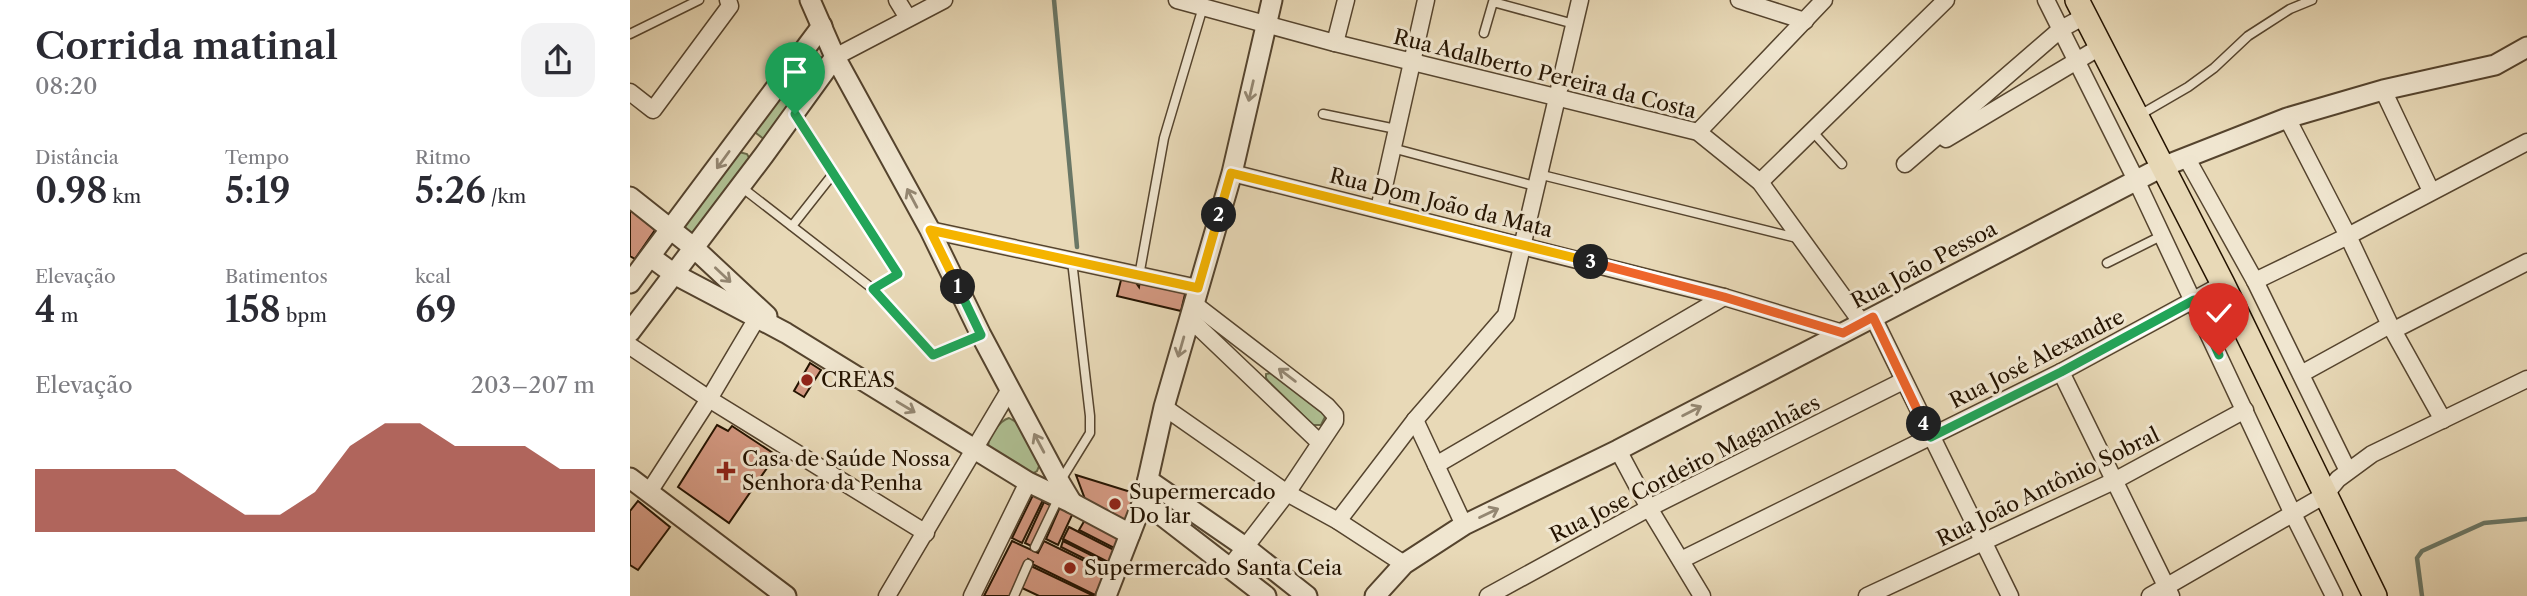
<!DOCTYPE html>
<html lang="pt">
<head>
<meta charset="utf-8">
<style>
  :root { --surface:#fff; --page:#f2f2f3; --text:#2b2b33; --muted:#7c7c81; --accent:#8f2418 }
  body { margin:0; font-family:"Libre Caslon Text",serif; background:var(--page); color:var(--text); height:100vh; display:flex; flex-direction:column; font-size:26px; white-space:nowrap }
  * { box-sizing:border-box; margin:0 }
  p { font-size:23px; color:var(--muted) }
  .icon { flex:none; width:38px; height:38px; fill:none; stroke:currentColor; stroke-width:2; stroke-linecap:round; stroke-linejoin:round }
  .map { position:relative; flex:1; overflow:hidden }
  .drawer { display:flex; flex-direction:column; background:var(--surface); width:630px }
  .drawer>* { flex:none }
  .pin { position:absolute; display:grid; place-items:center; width:60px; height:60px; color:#fff; margin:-72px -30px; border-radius:50% 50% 50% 0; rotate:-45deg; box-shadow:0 0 7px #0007 }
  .pin .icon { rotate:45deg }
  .km { position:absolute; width:35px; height:35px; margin:-18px; border-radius:50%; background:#222; color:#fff; font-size:19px; line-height:35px; text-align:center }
  .round { display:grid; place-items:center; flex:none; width:74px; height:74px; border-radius:21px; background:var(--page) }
  .overview { display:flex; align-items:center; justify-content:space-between; height:119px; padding:0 35px }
  h1 { font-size:38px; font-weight:600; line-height:52px }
  .figures { display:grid; grid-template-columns:repeat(3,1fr); gap:10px; height:119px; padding:7px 35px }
  .figures div { display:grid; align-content:center }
  .figures b { font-size:35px; font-weight:600 }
  .figures small { font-size:19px; font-weight:400 }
  .figures p { font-size:19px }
  .chart { height:196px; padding:14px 35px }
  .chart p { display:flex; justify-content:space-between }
  .chart svg { width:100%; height:126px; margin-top:7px; fill:var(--accent); opacity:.7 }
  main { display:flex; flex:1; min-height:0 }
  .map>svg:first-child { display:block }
</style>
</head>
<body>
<main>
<section class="drawer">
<div class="overview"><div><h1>Corrida matinal</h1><p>08:20</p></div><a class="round"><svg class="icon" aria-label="share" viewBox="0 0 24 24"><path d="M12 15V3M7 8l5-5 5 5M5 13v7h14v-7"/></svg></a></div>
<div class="figures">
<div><p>Distância</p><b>0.98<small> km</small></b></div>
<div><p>Tempo</p><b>5:19</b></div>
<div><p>Ritmo</p><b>5:26<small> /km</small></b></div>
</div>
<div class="figures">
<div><p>Elevação</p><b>4<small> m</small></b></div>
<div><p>Batimentos</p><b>158<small> bpm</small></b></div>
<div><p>kcal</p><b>69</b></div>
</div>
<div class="chart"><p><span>Elevação</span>203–207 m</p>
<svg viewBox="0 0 160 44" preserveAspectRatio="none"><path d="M0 44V22L10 22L20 22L30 22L40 22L50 30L60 38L70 38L80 30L90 14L100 6L110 6L120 14L130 14L140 14L150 22L160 22V44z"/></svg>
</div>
</section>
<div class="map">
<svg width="1897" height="596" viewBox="0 0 1897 596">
  <rect width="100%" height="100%" fill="#e8d9b7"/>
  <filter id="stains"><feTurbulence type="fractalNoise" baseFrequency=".00286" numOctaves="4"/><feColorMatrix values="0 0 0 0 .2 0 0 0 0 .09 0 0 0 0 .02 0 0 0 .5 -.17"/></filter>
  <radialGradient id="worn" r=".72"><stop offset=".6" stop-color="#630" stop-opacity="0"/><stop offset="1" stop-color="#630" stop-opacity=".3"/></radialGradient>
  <g fill="#afc093" stroke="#6a6a4a" stroke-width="2">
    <path d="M 185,51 L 192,59 L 135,140 L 126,133 L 126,129 Z"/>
    <path d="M 109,152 L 117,154 L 121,161 L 63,235 L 57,232 L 53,226 Z"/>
    <path d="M 641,373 L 694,414 L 695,417 L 691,425 L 683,425 L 639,382 L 636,378 L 636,374 Z"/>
    <path d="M 379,418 L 386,422 L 409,458 L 410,464 L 407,471 L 400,475 L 358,446 C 359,436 369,421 379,418 Z"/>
  </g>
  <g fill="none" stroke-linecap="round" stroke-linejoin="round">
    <g stroke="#6a7766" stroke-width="4.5">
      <path d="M 424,0 L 447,247"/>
      <path d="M 1792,596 L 1787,558 L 1792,551 L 1854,523 L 1897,519"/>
    </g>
  </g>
  <g fill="#d49982" stroke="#241300" stroke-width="2">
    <path d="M 0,209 L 25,230 L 5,259 L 0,256 Z"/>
    <path d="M 492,276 L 502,277 L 509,287 L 510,280 L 556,290 L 551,311 L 487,296 Z"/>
    <path d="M 180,363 L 191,370 L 174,397 L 164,391 Z"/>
    <path d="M 87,425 L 98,431 L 102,426 L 146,455 L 99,523 L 48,487 Z"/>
    <path d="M 446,475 L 504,493 L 501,519 L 493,524 L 455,499 Z"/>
    <path d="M 403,495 L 413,500 L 392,543 L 382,538 Z"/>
    <path d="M 8,501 L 40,527 L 8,570 L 0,565 L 0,511 Z"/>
    <path d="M 414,502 L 422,506 L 403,547 L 395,543 Z"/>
    <path d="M 430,507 L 443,513 L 428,545 L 416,539 Z"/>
    <path d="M 456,518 L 494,538 L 488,550 L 449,530 Z"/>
    <path d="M 439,527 L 486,551 L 480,563 L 433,539 Z"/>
    <path d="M 382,541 L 408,553 L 414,541 L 477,572 L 465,595 L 402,564 L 403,562 L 398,559 L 380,596 L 354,596 Z"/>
    <path d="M 433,541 L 479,564 L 477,570 L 431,547 Z"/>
    <path d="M 401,566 L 464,596 L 409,596 L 392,588 Z"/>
  </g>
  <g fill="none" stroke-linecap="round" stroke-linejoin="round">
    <g stroke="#55442e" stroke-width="11">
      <g id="service">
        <path d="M 854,33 L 863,2 L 944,24"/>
        <path d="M 0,34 L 69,0"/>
        <path d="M 165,114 L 268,274 L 243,289"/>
        <path d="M 693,114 L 766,129"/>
        <path d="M 1508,116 L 1558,87 L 1584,68 L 1618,36 L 1660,9 L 1682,0"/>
        <path d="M 1182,131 L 1212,164"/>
        <path d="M 762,148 L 905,186"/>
        <path d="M 908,174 L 1167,238"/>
        <path d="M 110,186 L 243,289 L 303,355 L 350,335"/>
        <path d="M 162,226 L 203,174"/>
        <path d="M 1477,263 L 1533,235"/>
        <path d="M 509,276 L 534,138 L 573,7"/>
        <path d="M 431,480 L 460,433 L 460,416 L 442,261"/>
        <path d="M 405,547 L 429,497"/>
        <path d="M 384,596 L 398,564"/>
      </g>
    </g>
    <g stroke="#55442e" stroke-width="19">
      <g id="minor">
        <path d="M 267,0 L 278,18"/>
        <path d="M 547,0 L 705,43 L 1068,132 L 1130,182 L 1232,323"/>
        <path d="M 1109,0 L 1175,21"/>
        <path d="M 1416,0 L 1506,180 L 1662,512 L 1704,596"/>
        <path d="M 705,43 L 716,0"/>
        <path d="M 205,57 L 314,0"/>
        <path d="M 1753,90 L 1801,191"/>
        <path d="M 0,92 L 23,110 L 100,6 L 98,0"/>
        <path d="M 1657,118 L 1718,236 L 1760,325 L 1813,420"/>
        <path d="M 1068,132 L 1194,0"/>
        <path d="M 1316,139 L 1470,47"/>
        <path d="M 1556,157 L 1625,281 L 1718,471"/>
        <path d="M 1275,164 L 1431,29 L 1455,16"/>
        <path d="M 602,173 L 1094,297 L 1213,333"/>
        <path d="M 1130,182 L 1316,0"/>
        <path d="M 749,209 L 796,0"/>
        <path d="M 300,230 L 568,288"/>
        <path d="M 1625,281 L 1718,236 L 1897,142"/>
        <path d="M 563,303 L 697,406 L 705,415 L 705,421 L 657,493 L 600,567"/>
        <path d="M 1243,317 L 1380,596"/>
        <path d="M 559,318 L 689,442"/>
        <path d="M 1764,330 L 1897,262"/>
        <path d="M 0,346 L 79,399 L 296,533"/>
        <path d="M 1431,372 L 1541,596"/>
        <path d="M 1671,374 L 1760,325"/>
        <path d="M 534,407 L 657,493 L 708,521 L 774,564"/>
        <path d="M 785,420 L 834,525"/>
        <path d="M 988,450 L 1019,508 L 1072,596"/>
        <path d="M 806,465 L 1094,297"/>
        <path d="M 19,492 L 79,399 L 127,318"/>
        <path d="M 708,521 L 785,420 L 876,315 L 950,0"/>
        <path d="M 1051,560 L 1431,372 L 1593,284"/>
        <path d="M 257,596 L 380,389"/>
        <path d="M 342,596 L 398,482"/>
        <path d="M 858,596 L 1019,508 L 1273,381"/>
        <path d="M 1237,596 L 1484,481 L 1615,410"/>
        <path d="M 1520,596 L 1695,495 L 1708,479 L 1742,454 L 1897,379"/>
      </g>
    </g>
    <g stroke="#55442e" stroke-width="23">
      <g id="tertiary">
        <path d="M 180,0 L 205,57 L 300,230 L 351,335 L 430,483 L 442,503"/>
        <path d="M 0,197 L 63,247 L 137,316"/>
        <path d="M 21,257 L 44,274 L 156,333 L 398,482 L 442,503 L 500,534"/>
        <path d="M 0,283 L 192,26"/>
        <path d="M 0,332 L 134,155 L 205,57"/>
        <path d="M 0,478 L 156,596"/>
        <path d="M 518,480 L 615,547 L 677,596"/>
        <path d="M 513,501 L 636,596"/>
        <path d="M 476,596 L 513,501 L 534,407 L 602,173 L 642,0"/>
        <path d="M 745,596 L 774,564 L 834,525 L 988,450 L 1532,167 L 1657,118 L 1753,90 L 1865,65 L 1897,47"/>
      </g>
    </g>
    <g stroke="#241300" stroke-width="26">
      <path id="primary" d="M 1447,0 L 1593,284 L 1745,596"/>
    </g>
    <use href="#service" stroke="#f0e6d0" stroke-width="8"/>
    <use href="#minor" stroke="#f0e6d0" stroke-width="16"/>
    <use href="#tertiary" stroke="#f0e6d0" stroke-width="19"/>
    <use href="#primary" stroke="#e8d9b7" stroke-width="23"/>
  </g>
  <defs><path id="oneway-shaft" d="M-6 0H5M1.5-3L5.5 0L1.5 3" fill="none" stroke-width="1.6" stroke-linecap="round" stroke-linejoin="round" transform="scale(1.75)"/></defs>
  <g stroke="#948772">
    <use href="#oneway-shaft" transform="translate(621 91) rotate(103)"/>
    <use href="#oneway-shaft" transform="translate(93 160) rotate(126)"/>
    <use href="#oneway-shaft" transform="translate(282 198) rotate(-118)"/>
    <use href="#oneway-shaft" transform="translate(93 275) rotate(43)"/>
    <use href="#oneway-shaft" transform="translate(551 347) rotate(106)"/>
    <use href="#oneway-shaft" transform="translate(657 375) rotate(-143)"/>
    <use href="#oneway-shaft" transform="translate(276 407) rotate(31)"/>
    <use href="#oneway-shaft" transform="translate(1062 411) rotate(-27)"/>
    <use href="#oneway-shaft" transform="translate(409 443) rotate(-118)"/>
    <use href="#oneway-shaft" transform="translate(859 513) rotate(-26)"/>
  </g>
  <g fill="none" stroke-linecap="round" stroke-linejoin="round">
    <g stroke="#fff" stroke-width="14">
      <path id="split-1" d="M 165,114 L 268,274 L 243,289 L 303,355 L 351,335 L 328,287"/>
    </g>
    <g stroke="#fff" stroke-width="14">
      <path id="split-2" d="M 328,287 L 300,230 L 568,288 L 589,215"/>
    </g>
    <g stroke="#fff" stroke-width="14">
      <path id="split-3" d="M 589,215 L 601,173 L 961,262"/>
    </g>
    <g stroke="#fff" stroke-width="14">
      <path id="split-4" d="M 961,262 L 1094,297 L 1213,333 L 1243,317 L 1294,424"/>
    </g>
    <g stroke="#fff" stroke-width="14">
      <path id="split-5" d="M 1294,424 L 1301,437 L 1431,372 L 1564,300 L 1589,355"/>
    </g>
    <use href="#split-1" stroke="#22a559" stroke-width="9"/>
    <use href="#split-2" stroke="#f5b400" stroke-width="9"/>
    <use href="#split-3" stroke="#f5b400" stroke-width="9"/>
    <use href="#split-4" stroke="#f0652b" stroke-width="9"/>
    <use href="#split-5" stroke="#22a559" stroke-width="9"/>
  </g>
  <g fill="#8f2418" stroke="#f0e6d0" stroke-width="2.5">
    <circle cx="177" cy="380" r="7"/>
    <path d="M92.5 460.5h7v7h7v7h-7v7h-7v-7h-7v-7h7z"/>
    <circle cx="485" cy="504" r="7"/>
    <circle cx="440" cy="568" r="7"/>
  </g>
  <g text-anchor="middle" stroke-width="6" stroke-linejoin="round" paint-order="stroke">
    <g font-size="21" fill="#241300" stroke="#f0e6d0">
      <text transform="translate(915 74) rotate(14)" y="7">Rua Adalberto Pereira da Costa</text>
      <text transform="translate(811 203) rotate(14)" y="7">Rua Dom João da Mata</text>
      <text transform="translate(1294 265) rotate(-28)" y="7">Rua João Pessoa</text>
      <text transform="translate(1407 359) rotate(-27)" y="7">Rua José Alexandre</text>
      <text transform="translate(1055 469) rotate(-27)" y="7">Rua Jose Cordeiro Maganhães</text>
      <text transform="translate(1418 487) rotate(-26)" y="7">Rua João Antônio Sobral</text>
    </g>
    <g font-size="21" fill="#241300" stroke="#f0e6d0" text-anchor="start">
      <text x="191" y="387">CREAS</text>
      <text x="112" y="466">Casa de Saúde Nossa<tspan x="112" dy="24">Senhora da Penha</tspan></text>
      <text x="499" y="499">Supermercado<tspan x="499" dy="24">Do lar</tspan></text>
      <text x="454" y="575">Supermercado Santa Ceia</text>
    </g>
  </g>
  <rect width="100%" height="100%" filter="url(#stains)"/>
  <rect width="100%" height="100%" fill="url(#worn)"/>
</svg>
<div class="pin" style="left:165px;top:114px;background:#1e9e55"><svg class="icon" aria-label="arrive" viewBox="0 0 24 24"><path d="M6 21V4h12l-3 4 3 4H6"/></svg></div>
<div class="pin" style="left:1589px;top:355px;background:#d93025"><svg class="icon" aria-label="check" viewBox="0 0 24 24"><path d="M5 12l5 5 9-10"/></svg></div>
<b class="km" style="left:328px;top:287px">1</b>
<b class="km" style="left:589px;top:215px">2</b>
<b class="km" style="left:961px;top:262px">3</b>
<b class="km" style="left:1294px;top:424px">4</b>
</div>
</main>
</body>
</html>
